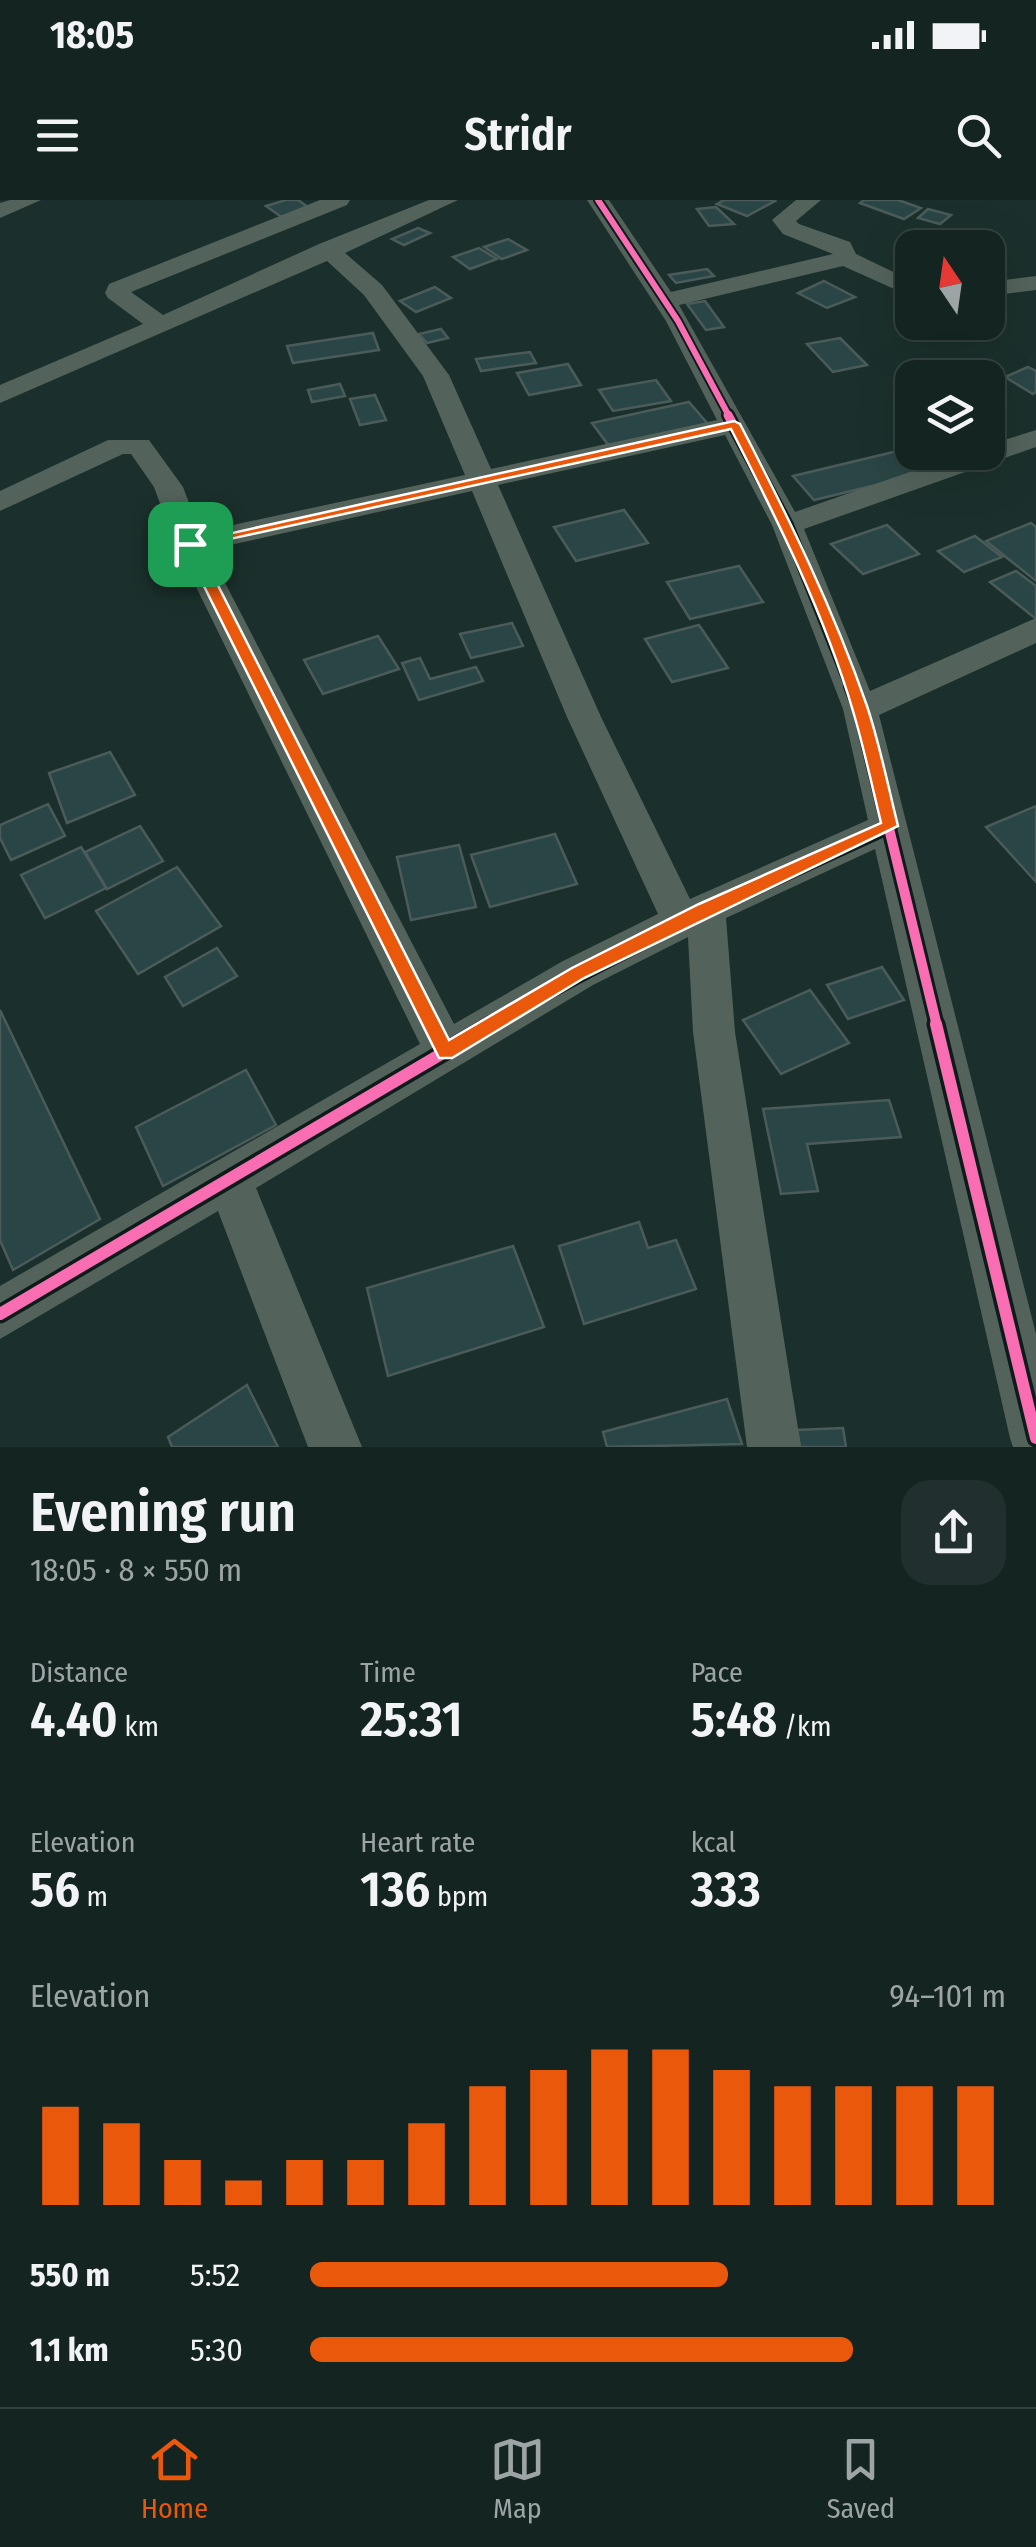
<!DOCTYPE html>
<html lang="en">
<head>
<meta charset="utf-8">
<style>
  :root { --surface:#142421; --page:#21302e; --text:#f1f3f6; --muted:#9da4a5; --line:#33413f; --accent:#ea580c }
  body { margin:0; font-family:"Fira Sans Condensed",sans-serif; background:var(--page); color:var(--text); height:100vh; display:flex; flex-direction:column; font-size:38px; white-space:nowrap }
  * { box-sizing:border-box; margin:0 }
  p { font-size:32px; color:var(--muted) }
  .icon { flex:none; width:55px; height:55px; fill:none; stroke:currentColor; stroke-width:2; stroke-linecap:round; stroke-linejoin:round }
  .map { position:relative; height:1247px; overflow:hidden }
  .details { display:flex; flex-direction:column; background:var(--surface); flex:1 }
  .details>* { flex:none }
  .needle { width:65px; rotate:347deg }
  .controls { position:absolute; left:895px; top:30px; display:grid; gap:20px }
  .controls a { display:grid; place-items:center; width:110px; height:110px; border-radius:20px; background:var(--surface); box-shadow:0 10px 40px #0002,0 0 0 2px var(--line); font-size:50px }
  .pin { position:absolute; display:grid; place-items:center; width:85px; height:85px; color:#fff; margin:-42px; border-radius:20px; box-shadow:0 5px 15px #0006 }
  .round { display:grid; place-items:center; flex:none; width:105px; height:105px; border-radius:30px; background:var(--page) }
  .headline { display:flex; align-items:center; justify-content:space-between; height:170px; padding:0 30px }
  h1 { font-size:55px; font-weight:600; line-height:75px }
  .metrics { display:grid; grid-template-columns:repeat(3,1fr); gap:15px; height:170px; padding:10px 30px }
  .metrics div { display:grid; align-content:center }
  .metrics b { font-size:50px; font-weight:600 }
  .metrics small { font-size:28px; font-weight:400 }
  .metrics p { font-size:28px }
  .chart { height:280px; padding:20px 30px }
  .chart p { display:flex; justify-content:space-between }
  .chart svg { width:100%; height:180px; margin-top:10px; stroke:var(--accent); stroke-width:6 }
  ul { padding:0 30px; list-style:none; font-size:32px }
  li { display:grid; grid-template-columns:160px 120px 1fr; align-items:center; height:75px }
  li i { height:25px; border-radius:12px; background:var(--accent) }
  .status { display:flex; justify-content:space-between; align-items:center; height:70px; padding:0 50px; background:var(--surface); direction:ltr }
  .status svg { height:28px; fill:currentColor }
  header { display:flex; justify-content:space-between; align-items:center; height:130px; padding:0 30px; background:var(--surface); font-size:45px; font-weight:600 }
  .dock { display:flex; justify-content:space-around; align-items:center; height:140px; border-top:2px solid var(--line); background:var(--surface); font-size:28px; color:var(--muted) }
  .dock a { display:grid; justify-items:center; gap:5px }
  .dock .on { color:var(--accent) }
  .map>svg:first-child { display:block }
</style>
</head>
<body>
<div class="status"><b>18:05</b><svg viewBox="0 0 49 12"><path d="M0 12V9h3v3zM5 12V6h3v6zM10 12V3h3v9zM15 12V0h3v12zM26 1h20v11H26zM47 4h2v5h-2z"/></svg></div>
<header><svg class="icon" aria-label="menu" viewBox="0 0 24 24"><path d="M4 6h16M4 12h16M4 18h16"/></svg>Stridr<svg class="icon" aria-label="search" viewBox="0 0 24 24"><circle cx="10" cy="10" r="6"/><path d="M15 15l6 6"/></svg></header>
<div class="map">
<svg width="1036" height="1247" viewBox="0 0 1036 1247">
  <rect width="100%" height="100%" fill="#1b302c"/>
  <g fill="#2a4545" stroke="#4a5b5a" stroke-width="2.5">
    <path d="M 286,0 L 298,0 L 308,7 L 283,18 L 266,6 Z"/>
    <path d="M 724,0 L 773,0 L 775,1 L 747,16 L 717,4 Z"/>
    <path d="M 864,0 L 898,0 L 921,8 L 904,19 L 860,3 Z"/>
    <path d="M 716,7 L 734,24 L 709,26 L 697,9 Z"/>
    <path d="M 928,9 L 951,15 L 940,24 L 918,18 Z"/>
    <path d="M 418,28 L 430,33 L 404,45 L 392,39 Z"/>
    <path d="M 508,39 L 527,50 L 502,59 L 484,47 Z"/>
    <path d="M 479,48 L 497,59 L 470,69 L 453,57 Z"/>
    <path d="M 707,69 L 714,76 L 676,83 L 669,75 Z"/>
    <path d="M 824,81 L 855,97 L 827,108 L 798,93 Z"/>
    <path d="M 435,87 L 451,98 L 416,112 L 400,101 Z"/>
    <path d="M 705,101 L 724,127 L 706,130 L 687,104 Z"/>
    <path d="M 441,129 L 448,138 L 427,143 L 419,134 Z"/>
    <path d="M 373,133 L 379,150 L 293,163 L 287,146 Z"/>
    <path d="M 840,138 L 867,165 L 833,172 L 807,144 Z"/>
    <path d="M 530,152 L 536,163 L 481,171 L 476,159 Z"/>
    <path d="M 568,164 L 581,185 L 529,195 L 517,173 Z"/>
    <path d="M 1028,167 L 1036,171 L 1036,192 L 1033,194 L 1005,177 Z"/>
    <path d="M 656,180 L 671,201 L 613,211 L 599,190 Z"/>
    <path d="M 340,184 L 345,196 L 312,202 L 308,190 Z"/>
    <path d="M 375,195 L 386,220 L 360,225 L 350,199 Z"/>
    <path d="M 689,202 L 708,224 L 609,246 L 592,223 Z"/>
    <path d="M 902,250 L 925,273 L 814,300 L 793,276 Z"/>
    <path d="M 921,252 L 963,252 L 969,259 L 935,266 Z"/>
    <path d="M 624,310 L 648,343 L 576,361 L 554,327 Z"/>
    <path d="M 1031,323 L 1036,327 L 1036,381 L 986,341 Z"/>
    <path d="M 887,325 L 919,354 L 863,374 L 831,344 Z"/>
    <path d="M 975,336 L 1002,357 L 964,372 L 938,351 Z"/>
    <path d="M 739,366 L 763,402 L 690,419 L 667,382 Z"/>
    <path d="M 1016,371 L 1036,386 L 1036,419 L 990,382 Z"/>
    <path d="M 512,423 L 523,446 L 471,458 L 460,434 Z"/>
    <path d="M 699,425 L 728,468 L 672,482 L 645,439 Z"/>
    <path d="M 378,436 L 399,469 L 323,494 L 304,460 Z"/>
    <path d="M 420,458 L 430,479 L 476,467 L 483,481 L 419,500 L 402,463 Z"/>
    <path d="M 110,552 L 135,595 L 67,623 L 49,573 Z"/>
    <path d="M 48,604 L 65,636 L 11,660 L 0,638 L 0,625 Z"/>
    <path d="M 1036,606 L 1036,682 L 986,627 Z"/>
    <path d="M 140,626 L 163,661 L 107,689 L 85,652 Z"/>
    <path d="M 555,634 L 577,684 L 490,707 L 471,655 Z"/>
    <path d="M 459,645 L 476,707 L 411,720 L 397,657 Z"/>
    <path d="M 81,647 L 106,688 L 45,718 L 21,675 Z"/>
    <path d="M 177,667 L 221,726 L 138,774 L 96,711 Z"/>
    <path d="M 217,748 L 237,776 L 183,806 L 165,777 Z"/>
    <path d="M 882,767 L 904,800 L 848,819 L 827,785 Z"/>
    <path d="M 810,790 L 849,843 L 781,874 L 743,820 Z"/>
    <path d="M 0,810 L 100,1019 L 13,1070 L 0,1040 Z"/>
    <path d="M 246,870 L 276,925 L 163,986 L 136,927 Z"/>
    <path d="M 889,900 L 901,937 L 807,944 L 818,991 L 781,994 L 763,909 Z"/>
    <path d="M 639,1022 L 648,1048 L 676,1040 L 696,1089 L 584,1124 L 559,1046 Z"/>
    <path d="M 513,1046 L 544,1127 L 388,1176 L 367,1088 Z"/>
    <path d="M 247,1185 L 278,1247 L 172,1247 L 168,1237 Z"/>
    <path d="M 727,1199 L 742,1244 L 607,1247 L 603,1232 Z"/>
    <path d="M 843,1228 L 846,1247 L 800,1247 L 797,1230 Z"/>
  </g>
  <g fill="none" stroke-linecap="round" stroke-linejoin="round">
    <g fill="#53635b" fill-rule="evenodd">
      <path d="M 10,0 L 41,0 L 0,18 L 0,3 Z"/>
      <path d="M 320,0 L 350,0 L 347,5 L 131,92 L 163,115 L 319,44 L 429,0 L 458,0 L 345,53 L 382,85 L 449,175 L 491,269 L 717,220 L 666,121 L 587,0 L 609,0 L 671,92 L 833,54 L 783,34 L 772,20 L 796,0 L 821,0 L 796,21 L 799,24 L 850,42 L 856,54 L 912,81 L 912,97 L 843,66 L 679,105 L 795,312 L 967,252 L 988,252 L 988,245 L 1036,230 L 1036,247 L 804,329 L 870,491 L 1036,418 L 1036,443 L 879,515 L 1036,1134 L 1036,1247 L 1013,1247 L 1010,1238 L 875,649 L 726,718 L 735,832 L 801,1247 L 747,1247 L 693,832 L 688,737 L 593,785 L 256,988 L 362,1247 L 308,1247 L 218,1011 L 0,1139 L 0,1086 L 420,844 L 175,344 L 154,287 L 131,254 L 123,254 L 0,311 L 0,291 L 108,240 L 149,240 L 183,287 L 200,332 L 465,275 L 423,176 L 364,95 L 327,61 L 0,203 L 0,185 L 143,124 L 108,98 L 105,93 L 109,84 ZM 725,235 L 772,325 L 843,509 L 868,620 L 690,699 L 601,517 L 498,285 ZM 472,291 L 567,517 L 658,714 L 563,761 L 454,824 L 208,350 Z"/>
      <path d="M 1036,76 L 1036,90 L 988,96 L 988,82 Z"/>
    </g>
    <g stroke="#0d1c19" stroke-width="10">
      <path id="cycleway-far3" d="M 598,0 L 678,121 L 730,218"/>
    </g>
    <g stroke="#0d1c19" stroke-width="14">
      <path id="cycleway-far2" d="M 728,215 L 787,325 L 852,488"/>
    </g>
    <g stroke="#0d1c19" stroke-width="16">
      <g id="cycleway-far1">
        <path d="M 851,486 L 860,509 L 937,826"/>
        <path d="M 488,826 C 618,750 753,688 890,626"/>
      </g>
    </g>
    <g stroke="#0d1c19" stroke-width="19">
      <g id="cycleway">
        <path d="M 936,824 L 1036,1238"/>
        <path d="M 0,1114 L 492,824"/>
      </g>
    </g>
    <use href="#cycleway-far3" stroke="#f96db3" stroke-width="6"/>
    <use href="#cycleway-far2" stroke="#f96db3" stroke-width="9"/>
    <use href="#cycleway-far1" stroke="#f96db3" stroke-width="10"/>
    <use href="#cycleway" stroke="#f96db3" stroke-width="12"/>
  </g>
  <path fill="#ea580c" stroke="#fff" stroke-width="2.5" fill-rule="evenodd" d="M 734,221 L 740,224 C 788,316 833,408 867,506 C 880,545 888,586 898,626 L 584,778 L 452,858 L 439,858 L 183,344 ZM 731,229 C 777,319 824,413 853,511 C 864,548 872,586 881,623 L 699,704 L 572,768 L 449,840 L 198,346 Z"/>
</svg>
<div class="controls">
<a><svg class="needle" viewBox="-14 -14 28 28"><path d="M0-13l5 13h-10z" fill="#e53935"/><path d="M0 13l5-13h-10z" fill="#9da4a5"/></svg></a>
<a><svg class="icon" aria-label="layers" viewBox="0 0 24 24"><path d="M12 4l9 5-9 5-9-5zM3 14l9 5 9-5"/></svg></a>
</div>
<div class="pin" style="left:190px;top:344px;background:#1e9e55"><svg class="icon" aria-label="arrive" viewBox="0 0 24 24"><path d="M6 21V4h12l-3 4 3 4H6"/></svg></div>
</div>
<section class="details">
<div class="headline"><div><h1>Evening run</h1><p>18:05 · 8 × 550 m</p></div><a class="round"><svg class="icon" aria-label="share" viewBox="0 0 24 24"><path d="M12 15V3M7 8l5-5 5 5M5 13v7h14v-7"/></svg></a></div>
<div class="metrics">
<div><p>Distance</p><b>4.40<small> km</small></b></div>
<div><p>Time</p><b>25:31</b></div>
<div><p>Pace</p><b>5:48<small> /km</small></b></div>
</div>
<div class="metrics">
<div><p>Elevation</p><b>56<small> m</small></b></div>
<div><p>Heart rate</p><b>136<small> bpm</small></b></div>
<div><p>kcal</p><b>333</b></div>
</div>
<div class="chart"><p><span>Elevation</span>94–101 m</p>
<svg viewBox="0 0 160 44" preserveAspectRatio="none"><path d="M5 44V20M15 44V24M25 44V33M35 44V38M45 44V33M55 44V33M65 44V24M75 44V15M85 44V11M95 44V6M105 44V6M115 44V11M125 44V15M135 44V15M145 44V15M155 44V15"/></svg>
</div>
<ul>
<li><b>550 m</b>5:52<i style="width:60%"></i></li>
<li><b>1.1 km</b>5:30<i style="width:78%"></i></li>
</ul>
</section>
<nav class="dock">
<a class="on"><svg class="icon" aria-label="home" viewBox="0 0 24 24"><path d="M3 11l9-7 9 7M6 9v11h12V9"/></svg>Home</a>
<a><svg class="icon" aria-label="map" viewBox="0 0 24 24"><path d="M3 6l6-2 6 2 6-2v14l-6 2-6-2-6 2zM9 4v14M15 6v14"/></svg>Map</a>
<a><svg class="icon" aria-label="saved" viewBox="0 0 24 24"><path d="M7 4h10v16l-5-4-5 4z"/></svg>Saved</a>
</nav>
</body>
</html>
